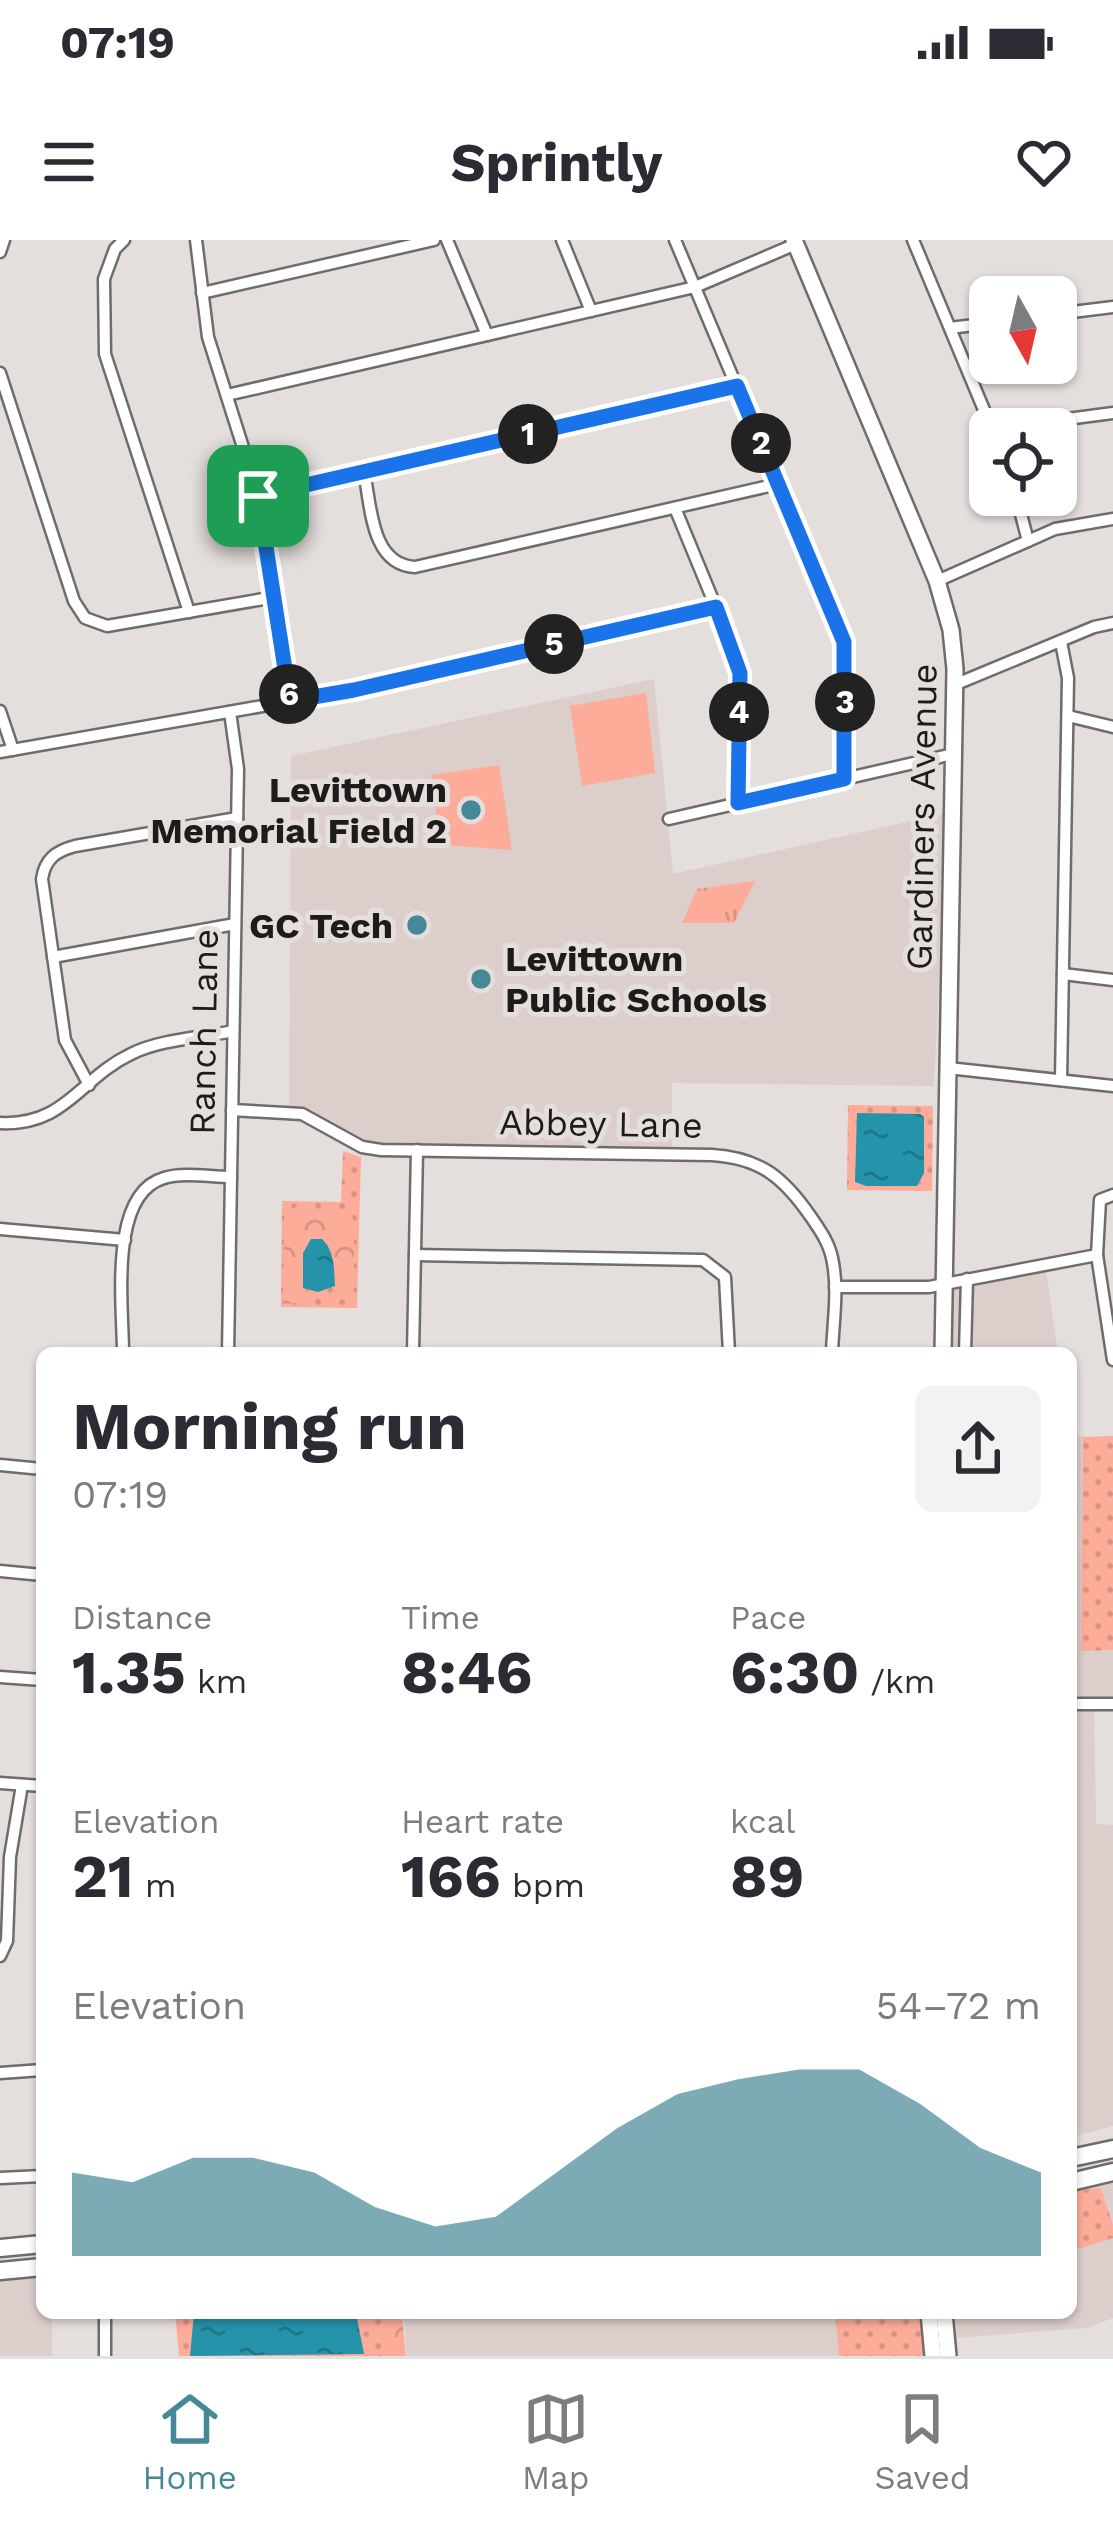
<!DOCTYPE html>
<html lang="en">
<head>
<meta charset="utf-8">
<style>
  :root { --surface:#fff; --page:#f2f2f3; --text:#2b2b33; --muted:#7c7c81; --line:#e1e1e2; --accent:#458898 }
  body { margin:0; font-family:"Work Sans",sans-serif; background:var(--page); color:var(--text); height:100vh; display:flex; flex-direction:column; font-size:45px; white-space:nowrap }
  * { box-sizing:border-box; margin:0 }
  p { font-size:39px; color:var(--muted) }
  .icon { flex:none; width:66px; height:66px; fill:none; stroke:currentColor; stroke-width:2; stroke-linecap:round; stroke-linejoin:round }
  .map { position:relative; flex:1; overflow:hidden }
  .drawer { position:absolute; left:36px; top:1107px; width:1041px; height:972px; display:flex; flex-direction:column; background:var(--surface); border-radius:18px; box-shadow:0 3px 9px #0004 }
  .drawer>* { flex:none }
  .needle { width:78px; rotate:172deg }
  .tools { position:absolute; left:969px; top:36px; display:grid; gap:24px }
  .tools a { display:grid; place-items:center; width:108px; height:108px; border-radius:18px; background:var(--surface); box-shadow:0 3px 9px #0004; font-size:60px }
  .pin { position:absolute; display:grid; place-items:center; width:102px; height:102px; color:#fff; margin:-51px; border-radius:24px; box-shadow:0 6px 18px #0006 }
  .km { position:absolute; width:60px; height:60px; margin:-30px; border-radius:50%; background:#222; color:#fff; font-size:33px; line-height:60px; text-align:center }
  .round { display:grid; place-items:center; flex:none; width:126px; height:126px; border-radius:18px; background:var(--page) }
  .overview { display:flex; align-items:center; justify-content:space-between; height:204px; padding:0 36px }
  h1 { font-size:66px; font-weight:700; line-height:90px }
  .stats { display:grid; grid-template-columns:repeat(3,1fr); gap:18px; height:204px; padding:12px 36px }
  .stats div { display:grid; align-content:center }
  .stats b { font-size:60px; font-weight:700 }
  .stats small { font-size:33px; font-weight:400 }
  .stats p { font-size:33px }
  .chart { height:336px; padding:24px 36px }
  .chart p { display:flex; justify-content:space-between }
  .chart svg { width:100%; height:216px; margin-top:12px; fill:var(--accent); opacity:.7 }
  .status { display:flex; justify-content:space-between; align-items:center; height:84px; padding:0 60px; background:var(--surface); direction:ltr }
  .status svg { height:33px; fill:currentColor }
  header { display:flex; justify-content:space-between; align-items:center; height:156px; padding:0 36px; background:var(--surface); font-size:54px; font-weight:700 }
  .tabs { display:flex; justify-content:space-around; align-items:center; height:168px; border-top:3px solid var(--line); background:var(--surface); font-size:33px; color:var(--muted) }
  .tabs a { display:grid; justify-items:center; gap:6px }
  .tabs .selected { color:var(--accent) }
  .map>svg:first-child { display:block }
</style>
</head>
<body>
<div class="status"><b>07:19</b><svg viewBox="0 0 49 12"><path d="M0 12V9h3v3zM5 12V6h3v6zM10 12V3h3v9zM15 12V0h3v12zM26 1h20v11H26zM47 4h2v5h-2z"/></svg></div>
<header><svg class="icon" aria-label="menu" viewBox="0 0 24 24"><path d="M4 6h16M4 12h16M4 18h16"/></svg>Sprintly<svg class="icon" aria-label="heart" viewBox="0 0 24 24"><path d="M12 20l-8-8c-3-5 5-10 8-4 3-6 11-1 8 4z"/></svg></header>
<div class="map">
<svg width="1113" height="2116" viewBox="0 0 1113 2116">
  <defs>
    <pattern id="grass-dots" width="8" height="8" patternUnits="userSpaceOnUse" patternTransform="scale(3)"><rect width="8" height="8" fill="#fdac9a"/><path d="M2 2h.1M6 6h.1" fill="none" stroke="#d89384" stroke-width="1.8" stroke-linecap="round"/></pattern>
    <pattern id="forest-crowns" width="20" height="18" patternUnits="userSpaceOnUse" patternTransform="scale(3)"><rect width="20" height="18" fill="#fdac9a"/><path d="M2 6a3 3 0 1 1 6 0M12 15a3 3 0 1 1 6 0" fill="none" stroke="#d89384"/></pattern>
    <pattern id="park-tufts" width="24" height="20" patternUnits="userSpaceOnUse" patternTransform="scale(3)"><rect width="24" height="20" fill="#fdac9a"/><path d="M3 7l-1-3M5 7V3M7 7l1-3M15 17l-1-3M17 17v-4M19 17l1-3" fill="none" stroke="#d89384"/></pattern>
    <pattern id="water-ripples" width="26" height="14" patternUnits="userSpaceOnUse" patternTransform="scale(3)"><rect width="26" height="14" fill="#2593aa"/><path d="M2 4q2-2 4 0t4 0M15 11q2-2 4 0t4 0" fill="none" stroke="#1f778a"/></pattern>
  </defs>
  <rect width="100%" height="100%" fill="#e4dedd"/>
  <g fill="#dccecb">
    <path d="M 654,439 L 673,634 L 947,573 L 934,846 L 672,843 L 672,914 L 363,906 L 289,871 L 291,516 Z"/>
    <path d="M 1045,1024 L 1058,1113 L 945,1113 L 945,1041 Z"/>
    <path d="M 1071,1194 L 1083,1197 L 1081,1410 L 1113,1410 L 1113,1466 L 1094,1467 L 1096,1584 L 1113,1585 L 1113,1886 L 1071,1897 Z"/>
    <path d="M 1113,1937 L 1113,2078 L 1087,2088 L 953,2098 L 951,2073 L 1071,2073 L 1071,1945 Z"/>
    <path d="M 42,2027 L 42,2073 L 52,2073 L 52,2116 L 0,2116 L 0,2033 Z"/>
    <path d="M 404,2073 L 835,2073 L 839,2116 L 407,2116 Z"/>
  </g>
  <g fill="url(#grass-dots)">
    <path d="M 848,865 L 933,866 L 932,951 L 847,950 Z"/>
    <path d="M 343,911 L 361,917 L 357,1068 L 281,1067 L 282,961 L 341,962 Z"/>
    <path d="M 1113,1196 L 1113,1410 L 1081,1411 L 1083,1197 Z"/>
    <path d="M 1101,1948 L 1113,1985 L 1113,1998 L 1071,2011 L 1071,1951 Z"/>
    <path d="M 175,2073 L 381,2073 L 381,2112 L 378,2116 L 179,2116 Z"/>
    <path d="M 835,2073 L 925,2073 L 929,2116 L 839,2116 Z"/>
  </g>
  <g fill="url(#forest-crowns)">
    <path d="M 298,966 L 350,973 L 354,981 L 354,1056 L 336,1061 L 334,1024 L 303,1047 L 314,1057 L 310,1062 L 283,1064 L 284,973 Z"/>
    <path d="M 381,2073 L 402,2073 L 406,2116 L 378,2116 L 381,2112 Z"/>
  </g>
  <path fill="url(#park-tufts)" d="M 755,641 L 734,683 L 682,683 L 697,649 Z"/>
  <g fill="#fdac9a">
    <path d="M 646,453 L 655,533 L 582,546 L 570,466 Z"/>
    <path d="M 499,525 L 512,610 L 441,605 L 431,535 Z"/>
  </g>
  <g fill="url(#water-ripples)">
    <path d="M 857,873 L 920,874 L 924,877 L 924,933 L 917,946 L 866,946 L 855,942 Z"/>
    <path d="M 311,999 L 322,999 C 335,1011 334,1030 335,1046 L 318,1052 L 303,1048 L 303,1013 Z"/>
    <path d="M 194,2073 L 356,2073 L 364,2114 L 190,2116 Z"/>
  </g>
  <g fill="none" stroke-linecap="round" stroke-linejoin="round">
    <g stroke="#716c6b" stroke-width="15">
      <g id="street">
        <path d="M 124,0 L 115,9 L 104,39 L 105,114 L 189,372"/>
        <path d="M 196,0 L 208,97 L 261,264 L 290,461"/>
        <path d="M 447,0 L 487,95"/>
        <path d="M 562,0 L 591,71"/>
        <path d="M 675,0 L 844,402 L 844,539"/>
        <path d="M 913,0 L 992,189"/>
        <path d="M 0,12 L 4,0"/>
        <path d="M 202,53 L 434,0"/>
        <path d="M 1056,74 L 1113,67"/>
        <path d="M 950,88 L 990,83"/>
        <path d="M 0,133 L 74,361 L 85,378 L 107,386 L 275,357"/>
        <path d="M 227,155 L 695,47 L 796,4"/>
        <path d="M 992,189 L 1113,173"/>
        <path d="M 364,232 C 371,266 371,325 415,327 L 778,244"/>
        <path d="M 1016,255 L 1028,301"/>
        <path d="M 258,256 L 737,146"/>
        <path d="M 675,268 L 736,416 L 740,433 L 738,563"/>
        <path d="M 937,341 L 1055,289 L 1113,279"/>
        <path d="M 1061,402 L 1068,438 L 1061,840"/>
        <path d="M 954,445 L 1094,387 L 1113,383"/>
        <path d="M 0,471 L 13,510"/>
        <path d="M 1068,476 L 1113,487"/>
        <path d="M 0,512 L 354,450 L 715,367"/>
        <path d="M 669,579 L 953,514"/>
        <path d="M 53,717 L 235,684"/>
        <path d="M 1063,734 L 1113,740"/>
        <path d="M 948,828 L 1113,846"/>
        <path d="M 89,845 L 65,800 L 42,639 C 45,619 56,611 75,606 L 237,578"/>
        <path d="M 232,870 L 302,874 L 362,907 L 381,910 L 712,915 C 761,918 784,938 811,977 C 820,990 829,1003 832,1018 C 839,1049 833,1082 832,1113"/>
        <path d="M 0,883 C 66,886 80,838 131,814 C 161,799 201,798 233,791"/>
        <path d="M 1113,955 L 1100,960 L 1097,1015 L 1113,1120"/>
        <path d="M 0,989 L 125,1000"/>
        <path d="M 415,1015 L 703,1020 L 725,1037 L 729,1113"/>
        <path d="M 835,1047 L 929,1047 L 1097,1015"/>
        <path d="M 123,1113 C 123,1066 108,954 164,938 C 184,932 210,937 231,937"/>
        <path d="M 228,1113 L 238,529 L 230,472"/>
        <path d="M 413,1113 L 417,910"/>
        <path d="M 965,1113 L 967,1039"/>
        <path d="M 0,1225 L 42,1229"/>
        <path d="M 0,1331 L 42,1335"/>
        <path d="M 0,1437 L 42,1440"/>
        <path d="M 1071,1464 L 1113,1464"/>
        <path d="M 0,1543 L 42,1546"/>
        <path d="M 0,1716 L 7,1701 L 10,1617 L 22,1545"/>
        <path d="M 0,1833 L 42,1830"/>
        <path d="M 0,1938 L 42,1936"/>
        <path d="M 105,2073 L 105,2116"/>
      </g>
    </g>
    <g stroke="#716c6b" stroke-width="20">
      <g id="secondary">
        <path d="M 794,0 L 937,341 L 951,390 L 955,429 L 943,1113"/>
        <path d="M 929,2073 L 933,2116"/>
        <path d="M 944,2073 L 948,2116"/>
      </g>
    </g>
    <g stroke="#716c6b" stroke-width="21">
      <g id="primary">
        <path d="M 1071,1918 L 1113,1909"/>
        <path d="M 1071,1942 L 1113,1932"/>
        <path d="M 0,2008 L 42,2004"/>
        <path d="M 0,2031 L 42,2027"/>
      </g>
    </g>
    <use href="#street" stroke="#fff" stroke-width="10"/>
    <use href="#secondary" stroke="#fff" stroke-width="15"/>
    <use href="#primary" stroke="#fff" stroke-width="16"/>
  </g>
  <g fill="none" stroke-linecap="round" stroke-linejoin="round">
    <g stroke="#fff" stroke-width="24">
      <path id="route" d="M 737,146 L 844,402 L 844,539 L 738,563 L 740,433 L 716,367 L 354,450 L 290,461 L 258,256 Z"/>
    </g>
    <use href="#route" stroke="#1a73e8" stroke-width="15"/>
  </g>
  <g fill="#458898" stroke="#e4dedd" stroke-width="4.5">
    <circle cx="471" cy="570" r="12"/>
    <circle cx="417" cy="685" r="12"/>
    <circle cx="481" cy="739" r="12"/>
  </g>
  <g text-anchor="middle" stroke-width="10" stroke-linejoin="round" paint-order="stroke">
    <g font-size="36" font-weight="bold" fill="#1d1c1b" stroke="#e4dedd" text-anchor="end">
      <text x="447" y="562">Levittown<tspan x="447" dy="41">Memorial Field 2</tspan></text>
      <text x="393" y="698">GC Tech</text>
      <text x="505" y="731" text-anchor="start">Levittown<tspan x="505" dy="41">Public Schools</tspan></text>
    </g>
    <g font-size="36" fill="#1d1c1b" stroke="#e4dedd">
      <text transform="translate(921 577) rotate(-89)" y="13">Gardiners Avenue</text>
      <text transform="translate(203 792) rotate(-89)" y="13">Ranch Lane</text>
      <text transform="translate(601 883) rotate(1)" y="13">Abbey Lane</text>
    </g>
  </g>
</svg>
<div class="tools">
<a><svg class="needle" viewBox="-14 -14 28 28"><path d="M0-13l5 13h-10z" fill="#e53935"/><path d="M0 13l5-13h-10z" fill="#7c7c81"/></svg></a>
<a><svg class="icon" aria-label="locate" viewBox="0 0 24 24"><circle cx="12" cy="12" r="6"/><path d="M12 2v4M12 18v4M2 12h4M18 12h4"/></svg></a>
</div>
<div class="pin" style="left:258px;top:256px;background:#1e9e55"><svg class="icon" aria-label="arrive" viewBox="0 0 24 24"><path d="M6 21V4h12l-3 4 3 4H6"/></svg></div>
<b class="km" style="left:528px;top:194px">1</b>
<b class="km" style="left:761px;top:203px">2</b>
<b class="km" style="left:845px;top:462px">3</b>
<b class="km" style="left:739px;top:472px">4</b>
<b class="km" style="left:554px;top:404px">5</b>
<b class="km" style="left:289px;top:454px">6</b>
<section class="drawer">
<div class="overview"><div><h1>Morning run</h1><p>07:19</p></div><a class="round"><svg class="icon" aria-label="share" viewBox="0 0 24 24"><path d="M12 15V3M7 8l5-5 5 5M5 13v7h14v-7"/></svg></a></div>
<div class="stats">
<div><p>Distance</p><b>1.35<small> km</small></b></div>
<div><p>Time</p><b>8:46</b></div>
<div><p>Pace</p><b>6:30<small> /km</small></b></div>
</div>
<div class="stats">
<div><p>Elevation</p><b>21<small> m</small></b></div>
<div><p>Heart rate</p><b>166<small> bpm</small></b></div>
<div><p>kcal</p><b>89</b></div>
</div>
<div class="chart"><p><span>Elevation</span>54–72 m</p>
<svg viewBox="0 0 160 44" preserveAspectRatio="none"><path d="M0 44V27L10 29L20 24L30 24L40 27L50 34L60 38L70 36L80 27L90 18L100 11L110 8L120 6L130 6L140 13L150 22L160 27V44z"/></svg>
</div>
</section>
</div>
<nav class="tabs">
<a class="selected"><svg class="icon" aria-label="home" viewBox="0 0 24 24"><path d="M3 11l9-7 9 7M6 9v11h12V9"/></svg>Home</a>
<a><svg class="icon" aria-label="map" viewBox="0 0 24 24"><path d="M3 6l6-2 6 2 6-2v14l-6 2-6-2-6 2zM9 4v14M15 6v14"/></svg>Map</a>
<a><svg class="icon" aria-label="saved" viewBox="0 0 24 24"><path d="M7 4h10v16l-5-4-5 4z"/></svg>Saved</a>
</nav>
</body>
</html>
